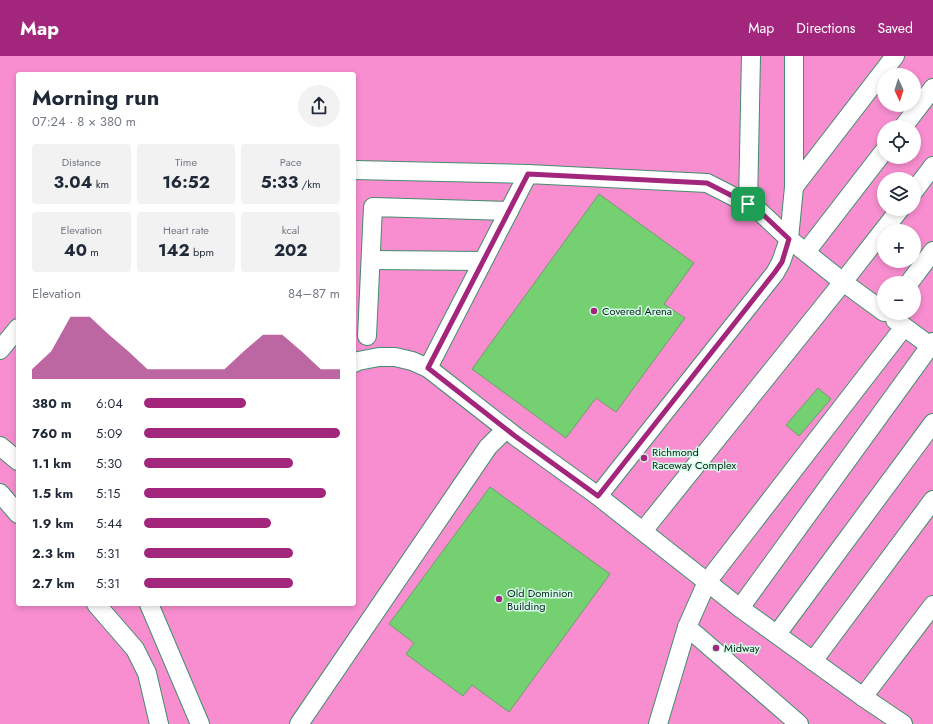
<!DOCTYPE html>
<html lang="en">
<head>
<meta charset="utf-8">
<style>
  :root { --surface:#fff; --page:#f2f2f3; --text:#1f2937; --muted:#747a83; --accent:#a1267c }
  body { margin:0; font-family:Jost,sans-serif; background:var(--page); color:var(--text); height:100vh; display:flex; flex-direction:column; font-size:15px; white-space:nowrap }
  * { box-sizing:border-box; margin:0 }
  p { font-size:13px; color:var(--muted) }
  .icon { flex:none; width:22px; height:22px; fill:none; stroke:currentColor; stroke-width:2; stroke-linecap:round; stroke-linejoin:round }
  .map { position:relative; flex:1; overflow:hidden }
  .panel { position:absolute; left:16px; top:16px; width:340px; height:534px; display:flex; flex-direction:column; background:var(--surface); border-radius:4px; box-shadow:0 2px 6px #0003 }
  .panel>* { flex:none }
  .needle { width:26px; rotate:176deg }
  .controls { position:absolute; left:877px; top:12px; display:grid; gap:8px }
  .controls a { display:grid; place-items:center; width:44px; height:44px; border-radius:50%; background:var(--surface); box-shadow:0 2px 6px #0003; font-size:20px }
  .pin { position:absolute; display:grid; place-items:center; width:34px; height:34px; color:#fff; margin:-17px; border-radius:8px; box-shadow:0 2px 6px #0006 }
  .round { display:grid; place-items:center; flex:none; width:42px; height:42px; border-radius:21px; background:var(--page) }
  .headline { display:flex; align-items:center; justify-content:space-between; height:68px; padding:0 16px }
  h1 { font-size:22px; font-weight:700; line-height:30px }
  .metrics { display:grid; grid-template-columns:repeat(3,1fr); gap:6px; height:68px; padding:4px 16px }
  .metrics div { display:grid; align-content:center; border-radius:4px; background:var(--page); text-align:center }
  .metrics b { font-size:17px; font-weight:700 }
  .metrics small { font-size:11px; font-weight:400 }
  .metrics p { font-size:11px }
  .chart { height:112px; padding:8px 16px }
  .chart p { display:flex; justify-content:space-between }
  .chart svg { width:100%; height:72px; margin-top:4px; fill:var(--accent); opacity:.7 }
  ul { padding:0 16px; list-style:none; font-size:13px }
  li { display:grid; grid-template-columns:64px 48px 1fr; align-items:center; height:30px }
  li i { height:10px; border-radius:5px; background:var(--accent) }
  header { display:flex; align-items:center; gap:24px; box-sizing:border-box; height:56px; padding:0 20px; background:var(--accent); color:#fff }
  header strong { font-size:19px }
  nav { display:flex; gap:22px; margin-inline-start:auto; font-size:14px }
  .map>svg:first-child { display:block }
</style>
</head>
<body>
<header>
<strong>Map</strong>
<nav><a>Map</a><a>Directions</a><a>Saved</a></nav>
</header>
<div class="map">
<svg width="933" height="668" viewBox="0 0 933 668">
  <rect width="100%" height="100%" fill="#96e2be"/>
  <path fill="#f88ed0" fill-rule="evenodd" d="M 0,0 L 933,0 L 933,668 L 0,668 ZM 18,18 L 354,18 L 354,548 L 18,548 ZM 884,19 L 914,19 L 914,49 L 884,49 ZM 884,71 L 914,71 L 914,101 L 884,101 ZM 884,123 L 914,123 L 914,153 L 884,153 ZM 884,175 L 914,175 L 914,205 L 884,205 ZM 884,227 L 914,227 L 914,257 L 884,257 Z"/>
  <g fill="#75d072" stroke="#6e9f6b">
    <path d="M 599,138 L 694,207 L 664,248 L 685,262 L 616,356 L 596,342 L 566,382 L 472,313 Z"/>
    <path d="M 818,332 L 831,343 L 799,380 L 786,369 Z"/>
    <path d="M 490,431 L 610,518 L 509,656 L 472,629 L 463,640 L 406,598 L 414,587 L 389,568 Z"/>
  </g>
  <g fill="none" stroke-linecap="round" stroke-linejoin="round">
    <g stroke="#428d6d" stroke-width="20">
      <g id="minor">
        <path d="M 903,71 L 933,32"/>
        <path d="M 354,114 L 528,118"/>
        <path d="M 794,131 L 895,0"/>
        <path d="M 914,135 L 933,110"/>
        <path d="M 748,148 L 751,0"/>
        <path d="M 806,196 L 884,95"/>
        <path d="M 371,204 L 483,205"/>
        <path d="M 909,227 L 933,195"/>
        <path d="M 895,264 L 933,292"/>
        <path d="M 367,280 L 373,151 L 509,155"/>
        <path d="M 0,294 L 18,272"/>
        <path d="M 354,307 L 358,305 L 379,301 L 395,301 L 412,305 L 428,312 L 515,380 L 598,440 L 740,552 L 863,641 L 903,668"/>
        <path d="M 428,312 L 528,118 L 707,127 L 756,152 L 789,183 L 843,226 L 884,256"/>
        <path d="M 0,390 L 18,405"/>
        <path d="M 0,437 L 18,458"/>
        <path d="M 598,440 L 775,217 L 781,206 L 789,183 L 794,131 L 794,0"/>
        <path d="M 643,475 L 843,226 L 900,153"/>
        <path d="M 96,548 L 135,593 L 147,617 L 159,668"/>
        <path d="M 149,548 L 200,668"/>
        <path d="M 740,552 L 933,286"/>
        <path d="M 687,571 L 799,668"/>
        <path d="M 777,578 L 933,367"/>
        <path d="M 813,605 L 933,444"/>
        <path d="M 863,641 L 933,549"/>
        <path d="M 299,668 L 488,391 L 506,373"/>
        <path d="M 658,668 L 687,571 L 707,526 L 904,271"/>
      </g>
    </g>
    <use href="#minor" stroke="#fff" stroke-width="18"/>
  </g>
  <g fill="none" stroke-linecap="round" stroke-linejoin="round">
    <g stroke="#fff" stroke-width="8">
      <path id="route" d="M 528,118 L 707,127 L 756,152 L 789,183 L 782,206 L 775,216 L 598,440 L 515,380 L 428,312 Z"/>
    </g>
    <use href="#route" stroke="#a1267c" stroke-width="5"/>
  </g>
  <g fill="#a1267c" stroke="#d5fae7" stroke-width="1.5">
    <circle cx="594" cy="255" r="4"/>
    <circle cx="644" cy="402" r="4"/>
    <circle cx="499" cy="543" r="4"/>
    <circle cx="716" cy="592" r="4"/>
  </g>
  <g text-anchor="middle" stroke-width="3" stroke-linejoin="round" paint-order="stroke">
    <g font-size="11" fill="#032417" stroke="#d5fae7" text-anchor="start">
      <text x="602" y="259">Covered Arena</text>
      <text x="652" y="400">Richmond<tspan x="652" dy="13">Raceway Complex</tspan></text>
      <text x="507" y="541">Old Dominion<tspan x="507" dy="13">Building</tspan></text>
      <text x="724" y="596">Midway</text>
    </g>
  </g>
</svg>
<div class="controls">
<a><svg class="needle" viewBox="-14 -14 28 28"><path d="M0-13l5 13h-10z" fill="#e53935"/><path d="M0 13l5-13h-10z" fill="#747a83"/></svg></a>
<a><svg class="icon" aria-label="locate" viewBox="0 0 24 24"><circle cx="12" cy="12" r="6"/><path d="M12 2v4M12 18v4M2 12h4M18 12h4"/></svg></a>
<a><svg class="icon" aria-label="layers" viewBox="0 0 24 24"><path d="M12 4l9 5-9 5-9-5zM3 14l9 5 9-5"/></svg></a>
<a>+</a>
<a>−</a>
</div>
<div class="pin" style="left:748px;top:148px;background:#1e9e55"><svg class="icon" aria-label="arrive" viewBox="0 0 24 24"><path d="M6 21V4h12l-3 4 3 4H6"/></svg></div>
<section class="panel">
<div class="headline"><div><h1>Morning run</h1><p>07:24 · 8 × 380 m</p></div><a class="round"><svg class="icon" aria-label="share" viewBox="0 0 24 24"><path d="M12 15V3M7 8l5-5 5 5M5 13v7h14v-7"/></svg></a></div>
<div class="metrics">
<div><p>Distance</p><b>3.04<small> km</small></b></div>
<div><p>Time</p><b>16:52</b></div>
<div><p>Pace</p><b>5:33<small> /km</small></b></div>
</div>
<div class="metrics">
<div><p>Elevation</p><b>40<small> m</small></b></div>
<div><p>Heart rate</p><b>142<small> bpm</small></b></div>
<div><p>kcal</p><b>202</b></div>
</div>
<div class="chart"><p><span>Elevation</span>84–87 m</p>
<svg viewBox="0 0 160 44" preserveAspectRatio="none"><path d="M0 44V38L10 27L20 6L30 6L40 17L50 27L60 38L70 38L80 38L90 38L100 38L110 27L120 17L130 17L140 27L150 38L160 38V44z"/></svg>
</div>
<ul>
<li><b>380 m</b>6:04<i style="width:52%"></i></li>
<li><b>760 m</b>5:09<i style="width:100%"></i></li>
<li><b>1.1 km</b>5:30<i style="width:76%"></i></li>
<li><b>1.5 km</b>5:15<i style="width:93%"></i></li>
<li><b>1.9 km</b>5:44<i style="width:65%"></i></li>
<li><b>2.3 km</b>5:31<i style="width:76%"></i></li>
<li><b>2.7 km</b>5:31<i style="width:76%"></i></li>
</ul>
</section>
</div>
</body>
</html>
